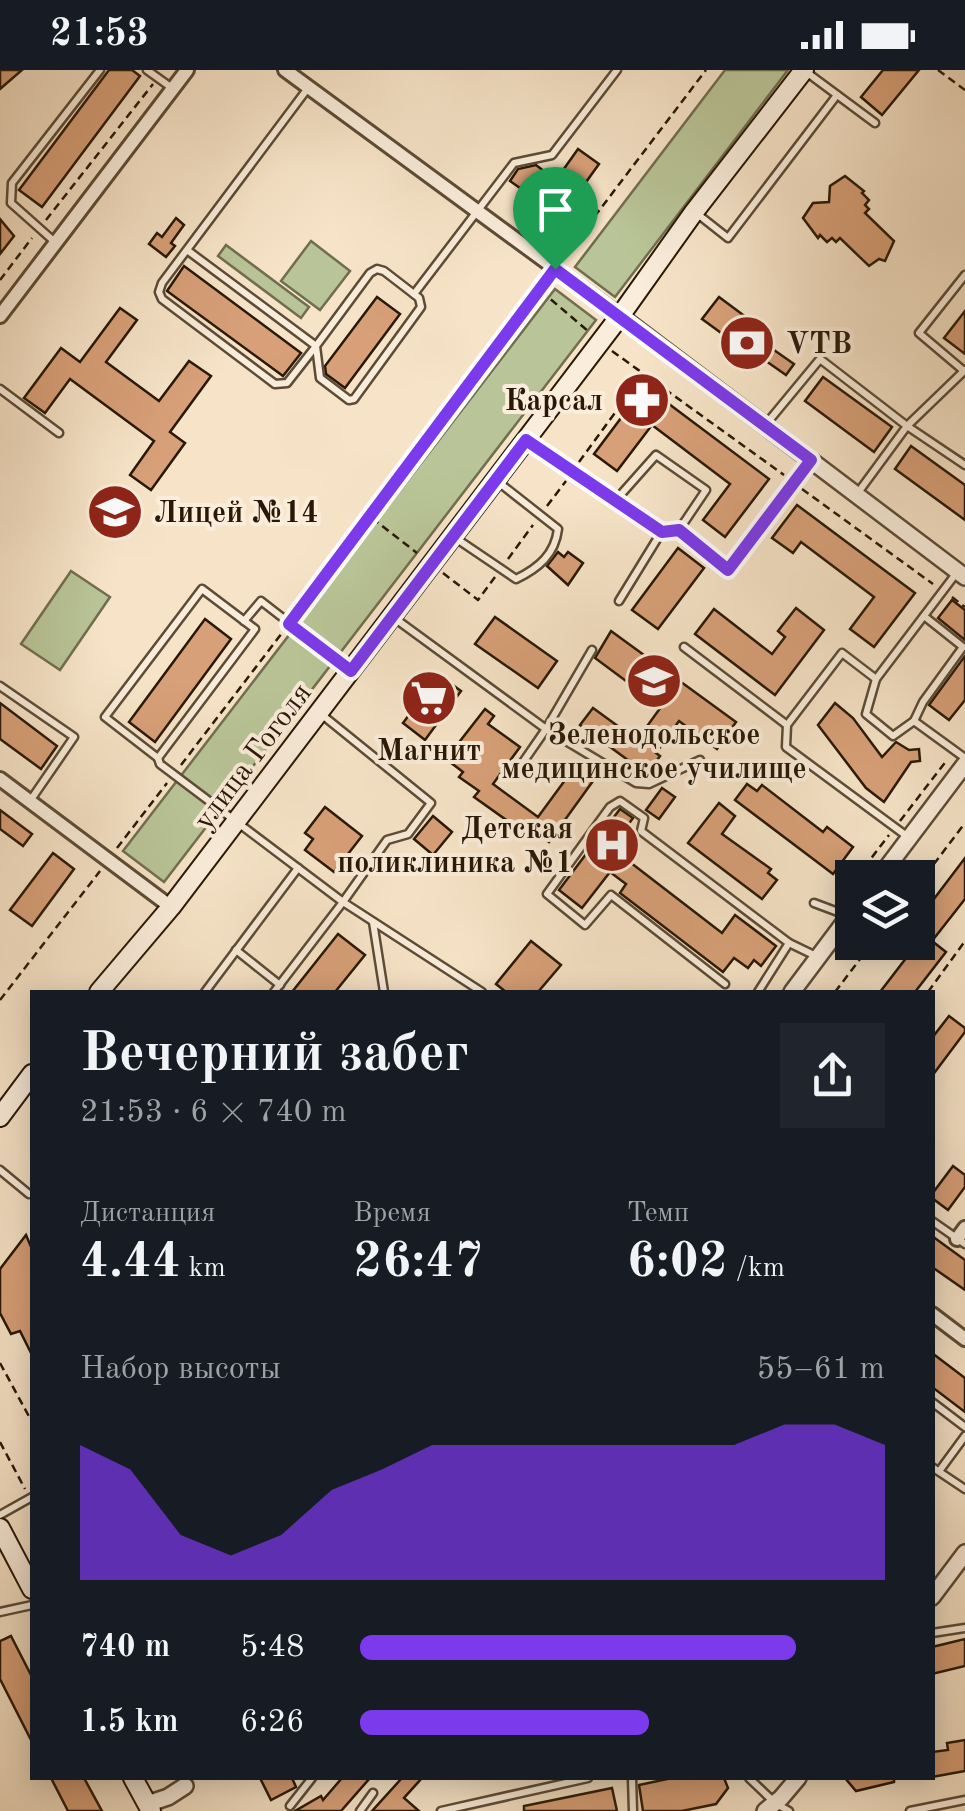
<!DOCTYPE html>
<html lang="ru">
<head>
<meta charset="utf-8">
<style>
  :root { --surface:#171b24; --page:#20242c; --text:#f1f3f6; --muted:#9ea1a6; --accent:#7c3aed }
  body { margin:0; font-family:"Old Standard TT",serif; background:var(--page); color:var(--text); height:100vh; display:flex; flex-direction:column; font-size:38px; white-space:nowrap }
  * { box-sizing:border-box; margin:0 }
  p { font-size:32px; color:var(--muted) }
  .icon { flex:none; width:55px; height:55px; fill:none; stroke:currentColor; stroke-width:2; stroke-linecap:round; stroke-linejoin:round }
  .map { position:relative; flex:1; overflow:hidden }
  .sheet { position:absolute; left:30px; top:920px; width:905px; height:790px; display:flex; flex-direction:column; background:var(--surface); border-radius:0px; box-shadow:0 5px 25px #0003 }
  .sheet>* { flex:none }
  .tools { position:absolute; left:835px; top:790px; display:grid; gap:20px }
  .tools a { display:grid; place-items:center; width:100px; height:100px; border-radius:0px; background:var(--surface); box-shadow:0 5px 25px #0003; font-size:50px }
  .pin { position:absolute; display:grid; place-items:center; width:85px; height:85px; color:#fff; margin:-102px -42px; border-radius:50% 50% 50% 0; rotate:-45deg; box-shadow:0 0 10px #0007 }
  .pin .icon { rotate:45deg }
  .round { display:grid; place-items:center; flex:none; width:105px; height:105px; border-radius:0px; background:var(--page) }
  .head { display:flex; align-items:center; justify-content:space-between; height:170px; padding:0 50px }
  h1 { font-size:55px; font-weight:600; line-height:75px }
  .metrics { display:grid; grid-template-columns:repeat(3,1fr); gap:15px; height:170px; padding:10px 50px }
  .metrics div { display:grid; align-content:center }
  .metrics b { font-size:50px; font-weight:600 }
  .metrics small { font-size:28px; font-weight:400 }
  .metrics p { font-size:28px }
  .chart { height:280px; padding:20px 50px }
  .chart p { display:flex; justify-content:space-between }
  .chart svg { width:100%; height:180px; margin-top:10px; fill:var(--accent); opacity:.7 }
  ul { padding:0 50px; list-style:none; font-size:32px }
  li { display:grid; grid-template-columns:160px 120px 1fr; align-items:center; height:75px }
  li i { height:25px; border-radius:12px; background:var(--accent) }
  .status { display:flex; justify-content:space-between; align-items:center; height:70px; padding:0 50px; background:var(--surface); direction:ltr }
  .status svg { height:28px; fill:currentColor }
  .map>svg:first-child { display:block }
</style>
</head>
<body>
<div class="status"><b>21:53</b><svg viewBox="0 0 49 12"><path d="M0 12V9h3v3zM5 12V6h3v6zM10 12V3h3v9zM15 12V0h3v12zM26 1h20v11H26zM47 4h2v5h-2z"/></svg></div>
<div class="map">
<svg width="965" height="1741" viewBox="0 0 965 1741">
  <rect width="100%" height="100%" fill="#f7e4c8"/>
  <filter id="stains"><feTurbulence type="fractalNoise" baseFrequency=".002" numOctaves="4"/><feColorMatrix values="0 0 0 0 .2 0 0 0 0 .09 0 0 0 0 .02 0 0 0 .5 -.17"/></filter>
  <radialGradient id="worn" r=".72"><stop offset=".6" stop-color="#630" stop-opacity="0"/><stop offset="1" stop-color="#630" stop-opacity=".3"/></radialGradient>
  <g fill="#b9c598" stroke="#716e4f" stroke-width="2.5">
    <path d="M 725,0 L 788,0 L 615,227 L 575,197 Z"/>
    <path d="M 311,171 L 350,201 L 320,240 L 281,211 Z"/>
    <path d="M 226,175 L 309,237 L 301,248 L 218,186 Z"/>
    <path d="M 555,219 L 596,250 L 164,812 L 123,781 Z"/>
    <path d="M 71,501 L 110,527 L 60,600 L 21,574 Z"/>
  </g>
  <g fill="#d8a078" stroke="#291806" stroke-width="2.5">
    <path d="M 0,0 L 22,0 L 0,19 Z"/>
    <path d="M 109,0 L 132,0 L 140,6 L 42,137 L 19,120 Z"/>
    <path d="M 883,0 L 919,0 L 882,45 L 861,27 Z"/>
    <path d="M 578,79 L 599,94 L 561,147 L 510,111 L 518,99 L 536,95 L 556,110 Z"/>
    <path d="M 845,106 L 864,121 L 862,123 L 869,130 L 865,135 L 869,139 L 865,143 L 894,171 L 885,191 L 879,189 L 869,196 L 840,168 L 836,172 L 832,168 L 827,172 L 820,165 L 818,168 L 803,148 L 813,133 L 829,132 L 830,116 Z"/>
    <path d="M 176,148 L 184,155 L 171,173 L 175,176 L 166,187 L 149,174 L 157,163 L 162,167 Z"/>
    <path d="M 0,149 L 14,166 L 0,184 Z"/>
    <path d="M 184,196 L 301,283 L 283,306 L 167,221 Z"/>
    <path d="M 377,227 L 400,244 L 345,318 L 326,304 L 325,296 Z"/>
    <path d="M 719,227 L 770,265 L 764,273 L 794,294 L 786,305 L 756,284 L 754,287 L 702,249 Z"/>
    <path d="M 120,238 L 137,250 L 106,292 L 159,331 L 189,291 L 211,306 L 170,362 L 185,373 L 151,420 L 130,405 L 154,371 L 70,309 L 45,343 L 24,328 L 61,278 L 80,292 Z"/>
    <path d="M 965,241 L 965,284 L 944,268 Z"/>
    <path d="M 823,307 L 892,357 L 874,382 L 805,331 Z"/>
    <path d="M 645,316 L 769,409 L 725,467 L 703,450 L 730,414 L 652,355 L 617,401 L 594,384 Z"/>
    <path d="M 911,376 L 965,415 L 965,450 L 895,399 Z"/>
    <path d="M 797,435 L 915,523 L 874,577 L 850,559 L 874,527 L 801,472 L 793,483 L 772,468 Z"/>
    <path d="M 678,478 L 704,498 L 658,559 L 632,540 Z"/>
    <path d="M 558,482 L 564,487 L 568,482 L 583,493 L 568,515 L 547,496 Z"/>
    <path d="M 952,530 L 965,540 L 965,570 L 938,548 Z"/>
    <path d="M 796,538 L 824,560 L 775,625 L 695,564 L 714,539 L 772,584 L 785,567 L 778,561 Z"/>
    <path d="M 495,547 L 557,591 L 538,618 L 475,574 Z"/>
    <path d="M 205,549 L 231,569 L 155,672 L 129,652 Z"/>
    <path d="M 611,561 L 736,652 L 717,679 L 679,651 L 656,683 L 660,686 L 647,704 L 580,655 L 593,638 L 637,670 L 661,637 L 595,588 Z"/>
    <path d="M 965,586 L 965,630 L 949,650 L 929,635 Z"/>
    <path d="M 439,605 L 461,621 L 425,670 L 403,653 Z"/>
    <path d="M 0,633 L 57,676 L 41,699 L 0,669 Z"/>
    <path d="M 835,633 L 853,648 L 882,687 L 896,672 L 909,680 L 919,679 L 920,691 L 911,692 L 884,732 L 866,718 L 818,655 Z"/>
    <path d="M 485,639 L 494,646 L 488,654 L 520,677 L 493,714 L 538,747 L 574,698 L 593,711 L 549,772 L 530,758 L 526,764 L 474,727 L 479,721 L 459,707 L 463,702 L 446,689 Z"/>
    <path d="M 747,714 L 757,721 L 762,715 L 823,762 L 827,757 L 853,777 L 833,804 L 735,730 Z"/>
    <path d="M 662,718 L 675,727 L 659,749 L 646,740 Z"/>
    <path d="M 719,733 L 735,746 L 722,764 L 771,799 L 768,803 L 777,810 L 762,829 L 688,773 Z"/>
    <path d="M 325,737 L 362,766 L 334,802 L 305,780 L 313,769 L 305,763 Z"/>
    <path d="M 620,739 L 633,748 L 622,763 L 633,772 L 622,786 L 722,863 L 735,845 L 776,876 L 761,896 L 754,890 L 748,898 L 734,888 L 723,902 L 620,823 L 626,814 L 610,802 L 582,838 L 559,820 Z"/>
    <path d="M 0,740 L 32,764 L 23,776 L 0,759 Z"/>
    <path d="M 433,746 L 452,762 L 433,785 L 414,769 Z"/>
    <path d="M 53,783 L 74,799 L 32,856 L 10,840 Z"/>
    <path d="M 965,788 L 965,829 L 932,871 L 946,882 L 915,922 L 880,922 L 923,866 L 918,861 L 918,850 Z"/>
    <path d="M 338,864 L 365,885 L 335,922 L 292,922 Z"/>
    <path d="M 531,871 L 561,895 L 538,922 L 506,922 L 496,914 Z"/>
    <path d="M 949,946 L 965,958 L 965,962 L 932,1006 L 932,968 Z"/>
    <path d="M 953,1096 L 965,1105 L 965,1117 L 948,1140 L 932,1128 L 932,1124 Z"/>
    <path d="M 26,1165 L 32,1179 L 32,1285 L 20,1261 L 11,1264 L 0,1243 L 0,1199 Z"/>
    <path d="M 932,1166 L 965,1190 L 965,1220 L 932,1197 Z"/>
    <path d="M 932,1283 L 965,1308 L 965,1342 L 932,1317 Z"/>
    <path d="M 11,1566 L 32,1607 L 32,1672 L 0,1609 L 0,1571 Z"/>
    <path d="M 965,1569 L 965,1596 L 932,1604 L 932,1577 Z"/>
    <path d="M 965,1670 L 965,1701 L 932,1707 L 932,1682 L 948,1680 L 947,1673 Z"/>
    <path d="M 51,1708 L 84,1708 L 102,1741 L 68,1741 Z"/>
    <path d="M 260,1708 L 292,1708 L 296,1717 L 271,1730 Z"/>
    <path d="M 342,1708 L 370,1708 L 341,1741 L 295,1741 L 321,1726 L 323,1730 Z"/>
    <path d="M 402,1708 L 422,1708 L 404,1728 L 419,1741 L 372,1741 Z"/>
    <path d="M 672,1708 L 724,1708 L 728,1718 L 716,1734 L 682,1741 L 643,1741 L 639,1715 Z"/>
    <path d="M 845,1708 L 894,1708 L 894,1712 L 856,1721 Z"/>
    <path d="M 612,1718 L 617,1741 L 524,1741 L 524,1736 Z"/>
  </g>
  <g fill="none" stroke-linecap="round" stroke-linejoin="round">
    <g stroke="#5c4b36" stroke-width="11">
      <g id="service">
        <path d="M 147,0 L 172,18"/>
        <path d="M 805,1 L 875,53"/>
        <path d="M 695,142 L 728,168 L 837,25"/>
        <path d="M 56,173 L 11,133 L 12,113 L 100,0"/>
        <path d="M 187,180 L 316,276 L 287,313 L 275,314 L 162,229 L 159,222 L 162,213 L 308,18"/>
        <path d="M 377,199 L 384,201 L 419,228 L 421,237 L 354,329 L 349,330 L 320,308 L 316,276 L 370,203 Z"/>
        <path d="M 414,224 L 514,93 L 552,85 L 617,0"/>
        <path d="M 965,300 L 907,356 L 965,395"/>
        <path d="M 964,301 L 919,263 L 965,205"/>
        <path d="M 0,319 L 59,363"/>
        <path d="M 767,353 L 820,289 L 907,356 L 857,424"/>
        <path d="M 529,371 L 662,461 L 679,460 L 728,500 L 810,391"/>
        <path d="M 616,430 L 656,385 L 706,420 L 679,460"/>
        <path d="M 454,467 L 516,509 C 539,498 555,484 558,459 L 497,411"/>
        <path d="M 202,519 L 255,559 L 158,688 L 105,647 Z"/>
        <path d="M 619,531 L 662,461"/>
        <path d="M 393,547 L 546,659 L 636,713 L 649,714 L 700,690"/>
        <path d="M 244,551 L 261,531 L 350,600"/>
        <path d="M 684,577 L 787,655"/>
        <path d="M 876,609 L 866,644 L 893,666 L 914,651 L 965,688"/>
        <path d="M 0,616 L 74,667 L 30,731"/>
        <path d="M 321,644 L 431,733 L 408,764 L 387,770 L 343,832 L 482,922"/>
        <path d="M 914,651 L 923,632 L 963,577 L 924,546"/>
        <path d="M 158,688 L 160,694 L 343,832 L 274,922"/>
        <path d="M 519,698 L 546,659 L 592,580"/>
        <path d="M 908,767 L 786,677 L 787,655 L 842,583 L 876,609 L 958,501"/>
        <path d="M 814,833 L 846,845"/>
        <path d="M 373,852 L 384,922"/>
        <path d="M 236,880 L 280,915"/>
        <path d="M 725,914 L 611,825 L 585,855 L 547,824 L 610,737 L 620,731 L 644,748 L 641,761 L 789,873 L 818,887"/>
        <path d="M 205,922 L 298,798"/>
        <path d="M 758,922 L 789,873"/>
        <path d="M 0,1100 L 29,1124"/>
        <path d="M 932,1151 L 965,1174"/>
        <path d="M 932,1332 L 965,1357"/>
        <path d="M 932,1397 L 965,1419"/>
        <path d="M 940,1400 L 965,1366"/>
        <path d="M 0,1445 L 32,1427"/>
        <path d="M 0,1542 L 32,1535"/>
        <path d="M 932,1563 L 965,1558"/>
        <path d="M 632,1708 L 633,1741"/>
        <path d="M 749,1708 L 775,1733 L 789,1741"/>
        <path d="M 290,1736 L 312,1708"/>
        <path d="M 360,1741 L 373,1723"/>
        <path d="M 441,1741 L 588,1708"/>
        <path d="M 910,1741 L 965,1730"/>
      </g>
    </g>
    <g stroke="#5c4b36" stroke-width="18">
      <g id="minor">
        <path d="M 285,0 L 620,246"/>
        <path d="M 0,246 L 187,0"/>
        <path d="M 0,709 L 171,837"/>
        <path d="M 957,1169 L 965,1158"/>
        <path d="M 932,1244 L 965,1269"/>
      </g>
    </g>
    <g stroke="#5c4b36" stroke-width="20">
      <g id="tertiary">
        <path d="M 620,246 L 965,507"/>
        <path d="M 879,808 L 965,694"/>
        <path d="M 792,922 L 852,842"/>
        <path d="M 932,1527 L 965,1483"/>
        <path d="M 147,1734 L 168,1727 L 185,1716"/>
        <path d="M 765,1741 L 781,1728 L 798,1708"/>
      </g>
    </g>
    <g stroke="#291806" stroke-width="22">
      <g id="secondary">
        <path d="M 99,922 L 171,837 L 620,246 L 694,142 L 804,0"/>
        <path d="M 0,1047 L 32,1004"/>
        <path d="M 0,1458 L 32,1519"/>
        <path d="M 133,1708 L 151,1741"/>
      </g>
    </g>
    <g stroke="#291806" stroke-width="2.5" stroke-dasharray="8 5" stroke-linecap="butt">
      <path d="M 938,0 L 965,20"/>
      <path d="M 46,150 L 153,14"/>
      <path d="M 563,188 L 706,0"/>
      <path d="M 0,210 L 32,168"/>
      <path d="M 541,221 L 588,261"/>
      <path d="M 612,281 L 784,405"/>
      <path d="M 579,392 L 642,306"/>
      <path d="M 802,419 L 933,514"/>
      <path d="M 547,436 L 566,411"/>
      <path d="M 372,448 L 417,483"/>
      <path d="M 508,489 L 533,455"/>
      <path d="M 443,503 L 478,530 L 495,507"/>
      <path d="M 952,527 L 965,537"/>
      <path d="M 296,544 L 546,210"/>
      <path d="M 181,695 L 282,563"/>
      <path d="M 900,751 L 947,690"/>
      <path d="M 117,778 L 167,713"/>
      <path d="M 856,808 L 889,765"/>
      <path d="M 918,815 L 965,753"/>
      <path d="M 838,831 L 852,813"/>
      <path d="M 845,872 L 865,881"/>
      <path d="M 835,922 L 873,872"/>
      <path d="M 928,922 L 965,871"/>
      <path d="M 0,930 L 100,801"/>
      <path d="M 0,1293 L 32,1352"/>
      <path d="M 0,1372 L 25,1419"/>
    </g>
    <use href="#service" stroke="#faeddb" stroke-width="6"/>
    <use href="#minor" stroke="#faeddb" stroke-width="12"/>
    <use href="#tertiary" stroke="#faeddb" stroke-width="15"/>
    <use href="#secondary" stroke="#faeddb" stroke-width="18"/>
  </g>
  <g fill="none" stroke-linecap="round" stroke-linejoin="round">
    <g stroke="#fff" stroke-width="20">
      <path id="route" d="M 555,199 L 811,390 L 728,500 L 679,460 L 662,462 L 526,370 L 351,601 L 289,554 Z"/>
    </g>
    <use href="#route" stroke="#7c3aed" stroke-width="12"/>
  </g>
  <defs>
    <g id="bank-disc" transform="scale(2.875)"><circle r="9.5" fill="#8f2418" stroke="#faeddb"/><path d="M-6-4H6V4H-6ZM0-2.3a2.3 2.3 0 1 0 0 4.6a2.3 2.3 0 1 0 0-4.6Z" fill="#fff"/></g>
    <g id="pharmacy-disc" transform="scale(2.875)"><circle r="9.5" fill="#8f2418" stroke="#faeddb"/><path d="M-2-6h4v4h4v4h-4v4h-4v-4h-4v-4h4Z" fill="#fff"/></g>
    <g id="school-disc" transform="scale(2.875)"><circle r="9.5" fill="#8f2418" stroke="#faeddb"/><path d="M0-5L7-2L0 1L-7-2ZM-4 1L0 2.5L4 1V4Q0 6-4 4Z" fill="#fff"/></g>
    <g id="university-disc" transform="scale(2.875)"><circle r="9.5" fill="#8f2418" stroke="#faeddb"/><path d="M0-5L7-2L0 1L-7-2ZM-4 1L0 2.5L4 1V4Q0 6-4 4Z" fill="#fff"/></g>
    <g id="supermarket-disc" transform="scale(2.875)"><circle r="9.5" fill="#8f2418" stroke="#faeddb"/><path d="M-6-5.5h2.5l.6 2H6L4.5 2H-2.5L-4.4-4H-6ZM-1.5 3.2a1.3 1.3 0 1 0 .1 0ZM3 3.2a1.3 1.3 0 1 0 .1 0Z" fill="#fff"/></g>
    <g id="hospital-disc" transform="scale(2.875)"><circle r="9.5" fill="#8f2418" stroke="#faeddb"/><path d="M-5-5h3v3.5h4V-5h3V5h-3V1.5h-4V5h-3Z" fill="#fff"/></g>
  </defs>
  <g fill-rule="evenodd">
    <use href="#bank-disc" x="747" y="273"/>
    <use href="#pharmacy-disc" x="642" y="330"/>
    <use href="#school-disc" x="115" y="442"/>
    <use href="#university-disc" x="654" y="611"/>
    <use href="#supermarket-disc" x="429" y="628"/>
    <use href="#hospital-disc" x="612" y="775"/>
  </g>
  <g text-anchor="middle" stroke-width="8" stroke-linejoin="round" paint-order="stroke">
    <g font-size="30" font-weight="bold" fill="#291806" stroke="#faeddb" text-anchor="start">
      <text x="786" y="283">VTB</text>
      <text x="603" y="340" text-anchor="end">Карсал</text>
      <text x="154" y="452">Лицей №14</text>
      <text x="654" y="674" text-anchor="middle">Зеленодольское<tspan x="654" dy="34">медицинское училище</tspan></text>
      <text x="429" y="690" text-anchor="middle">Магнит</text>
      <text x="573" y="768" text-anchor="end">Детская<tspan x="573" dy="34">поликлиника №1</tspan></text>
    </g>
    <g font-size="30" fill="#291806" stroke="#faeddb">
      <text transform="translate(252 686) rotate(-53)" y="10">улица Гоголя</text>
    </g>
  </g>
  <rect width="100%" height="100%" filter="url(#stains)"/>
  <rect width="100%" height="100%" fill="url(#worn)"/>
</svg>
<div class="tools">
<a><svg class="icon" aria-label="layers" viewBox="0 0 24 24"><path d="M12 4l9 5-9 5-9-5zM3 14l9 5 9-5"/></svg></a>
</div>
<div class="pin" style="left:555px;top:199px;background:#1e9e55"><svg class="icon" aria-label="arrive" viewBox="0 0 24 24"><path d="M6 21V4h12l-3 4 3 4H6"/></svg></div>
<section class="sheet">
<div class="head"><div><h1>Вечерний забег</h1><p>21:53 · 6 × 740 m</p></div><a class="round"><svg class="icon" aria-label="share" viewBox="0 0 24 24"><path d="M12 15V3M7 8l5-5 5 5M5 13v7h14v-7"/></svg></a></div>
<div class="metrics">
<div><p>Дистанция</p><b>4.44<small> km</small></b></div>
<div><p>Время</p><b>26:47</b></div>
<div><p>Темп</p><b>6:02<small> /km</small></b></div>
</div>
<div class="chart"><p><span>Набор высоты</span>55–61 m</p>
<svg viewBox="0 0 160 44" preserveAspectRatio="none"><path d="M0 44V11L10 17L20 33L30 38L40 33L50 22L60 17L70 11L80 11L90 11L100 11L110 11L120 11L130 11L140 6L150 6L160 11V44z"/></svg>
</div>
<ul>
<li><b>740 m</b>5:48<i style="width:83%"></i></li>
<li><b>1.5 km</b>6:26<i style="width:55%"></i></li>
</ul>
</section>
</div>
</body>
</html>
